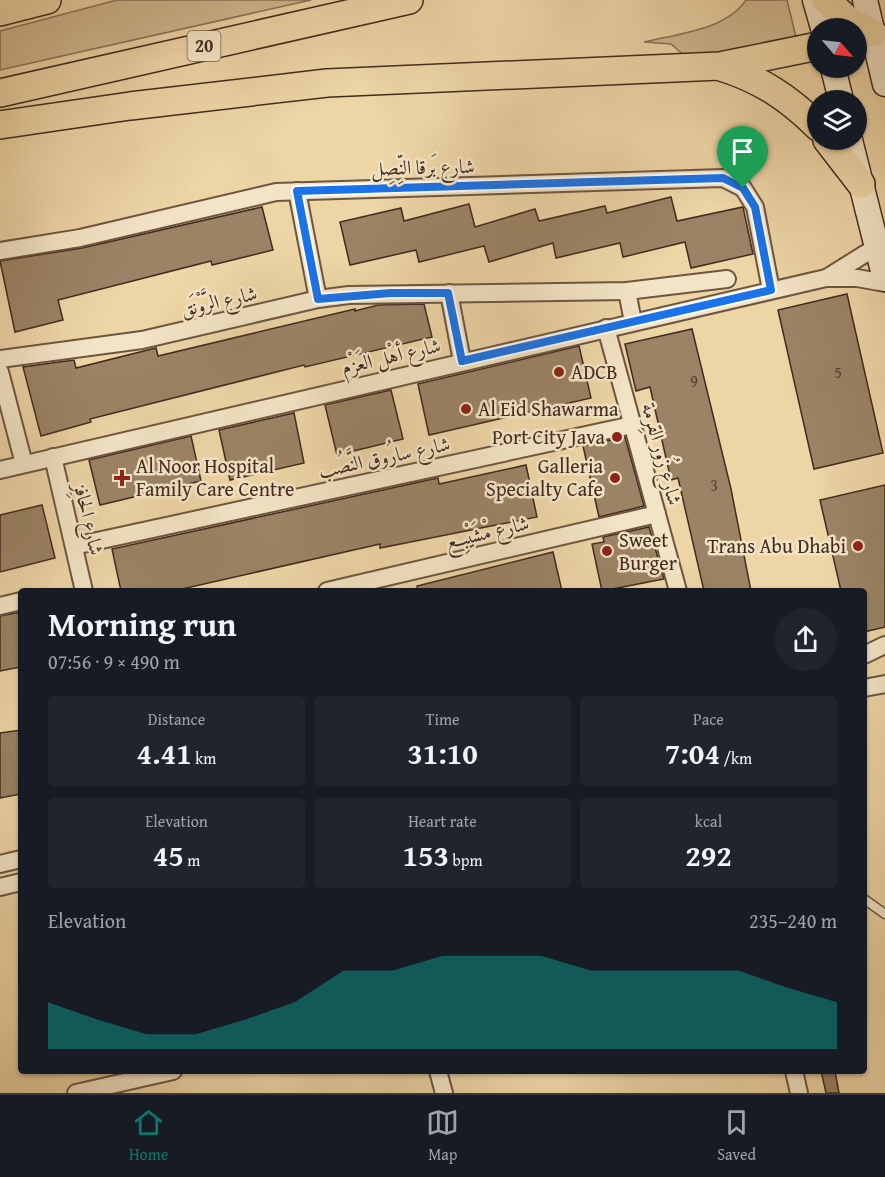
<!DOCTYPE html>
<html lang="en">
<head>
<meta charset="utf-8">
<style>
  :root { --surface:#171b24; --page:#20242c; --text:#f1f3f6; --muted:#9ea1a6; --line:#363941; --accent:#0f766e }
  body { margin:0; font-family:"Gentium Book Plus",Amiri,serif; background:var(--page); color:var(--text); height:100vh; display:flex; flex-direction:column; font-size:22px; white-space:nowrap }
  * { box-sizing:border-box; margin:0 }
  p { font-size:20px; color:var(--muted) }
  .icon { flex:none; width:33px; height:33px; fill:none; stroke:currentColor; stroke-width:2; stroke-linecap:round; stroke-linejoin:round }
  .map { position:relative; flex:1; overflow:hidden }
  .panel { position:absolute; left:18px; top:588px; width:849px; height:486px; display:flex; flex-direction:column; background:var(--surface); border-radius:6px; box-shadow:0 2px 4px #0004 }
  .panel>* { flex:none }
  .needle { width:39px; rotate:118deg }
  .tools { position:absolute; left:807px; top:18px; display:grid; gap:12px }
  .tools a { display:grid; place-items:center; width:60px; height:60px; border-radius:50%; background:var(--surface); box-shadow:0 2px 4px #0004; font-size:30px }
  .pin { position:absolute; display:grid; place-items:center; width:51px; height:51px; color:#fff; margin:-62px -26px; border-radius:50% 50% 50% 0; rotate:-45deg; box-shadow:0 0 6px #0007 }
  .pin .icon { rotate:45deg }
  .round { display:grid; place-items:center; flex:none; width:63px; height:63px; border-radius:32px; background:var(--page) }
  .summary { display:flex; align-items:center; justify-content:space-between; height:102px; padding:0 30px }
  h1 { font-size:33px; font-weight:800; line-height:45px }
  .figures { display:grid; grid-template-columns:repeat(3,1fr); gap:9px; height:102px; padding:6px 30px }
  .figures div { display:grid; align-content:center; border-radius:6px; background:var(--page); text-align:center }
  .figures b { font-size:30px; font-weight:800 }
  .figures small { font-size:16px; font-weight:400 }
  .figures p { font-size:16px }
  .chart { height:168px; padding:12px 30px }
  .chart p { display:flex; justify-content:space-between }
  .chart svg { width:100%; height:108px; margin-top:6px; fill:var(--accent); opacity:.7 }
  .dock { display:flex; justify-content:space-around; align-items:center; height:84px; border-top:2px solid var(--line); background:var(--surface); font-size:16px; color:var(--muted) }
  .dock a { display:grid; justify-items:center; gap:3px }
  .dock .current { color:var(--accent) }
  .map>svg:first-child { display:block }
</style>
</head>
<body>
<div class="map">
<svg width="885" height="1093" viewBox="0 0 885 1093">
  <rect width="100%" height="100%" fill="#edd5a6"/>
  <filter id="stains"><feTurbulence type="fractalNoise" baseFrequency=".00333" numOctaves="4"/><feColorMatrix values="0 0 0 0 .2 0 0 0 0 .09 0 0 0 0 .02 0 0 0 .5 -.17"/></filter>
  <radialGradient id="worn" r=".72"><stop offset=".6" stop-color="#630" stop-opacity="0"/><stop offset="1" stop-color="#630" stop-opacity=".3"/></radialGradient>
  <g fill="#d0b88f" stroke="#897257" stroke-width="1.5">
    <path d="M 117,0 L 311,0 L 0,70 L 0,31 Z"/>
    <path d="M 746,0 L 787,0 L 796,37 L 793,42 L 686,57 L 671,44 L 644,42 C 677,34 726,30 746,0 Z"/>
  </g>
  <g fill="#9b8365" stroke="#422b1f" stroke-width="1.5">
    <path d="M 671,197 L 677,221 L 743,207 L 753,254 L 691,268 L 685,242 L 623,257 L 620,243 L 556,258 L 553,243 L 489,262 L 484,246 L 419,262 L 416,250 L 350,265 L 340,222 L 401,208 L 404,221 L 469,204 L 475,227 L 535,209 L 539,221 L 605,206 L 607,213 Z"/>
    <path d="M 262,207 L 273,250 L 212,265 L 211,261 L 58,300 L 63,320 L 15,332 L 0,261 L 82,248 Z"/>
    <path d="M 847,294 L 883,453 L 814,469 L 778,310 Z"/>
    <path d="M 424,304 L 432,337 L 305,367 L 304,365 L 90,419 L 91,422 L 41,436 L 23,367 L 74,360 L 76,368 L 156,348 L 158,356 L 355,309 L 355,311 L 378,305 Z"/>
    <path d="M 692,329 L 731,489 L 751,591 L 704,591 L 678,478 L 671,480 L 650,387 L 636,391 L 625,344 Z"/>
    <path d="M 579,346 L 591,398 L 429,435 L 418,384 Z"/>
    <path d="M 391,390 L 403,439 L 337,455 L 325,405 Z"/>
    <path d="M 294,413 L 304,463 L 230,480 L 219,430 Z"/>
    <path d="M 191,436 L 201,481 L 100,505 L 89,460 Z"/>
    <path d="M 625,437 L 644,506 L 599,517 L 583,446 Z"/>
    <path d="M 526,465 L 537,517 L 380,548 L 380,544 L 173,591 L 121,591 L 112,549 L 438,478 L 439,484 Z"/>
    <path d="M 885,485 L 885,627 L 864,632 L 864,591 L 841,591 L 820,500 Z"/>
    <path d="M 42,505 L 55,558 L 0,572 L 0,515 Z"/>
    <path d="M 649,527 L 664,579 L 602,591 L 592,544 L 604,542 L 603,537 Z"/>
    <path d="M 553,552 L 562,591 L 418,591 L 417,586 Z"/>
    <path d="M 21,612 L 21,667 L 0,671 L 0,616 Z"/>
    <path d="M 21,730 L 21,794 L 0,798 L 0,733 Z"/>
    <path d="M 821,1071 L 835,1071 L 839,1093 L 826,1093 Z"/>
  </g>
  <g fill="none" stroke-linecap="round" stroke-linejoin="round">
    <g stroke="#6d5641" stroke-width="11">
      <path id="service" d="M 864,899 L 885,914"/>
    </g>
    <g stroke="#6d5641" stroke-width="20">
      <g id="minor">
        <path d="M 297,191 L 318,299"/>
        <path d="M 0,251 L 80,238 L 276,192 L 723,178 L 743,188 L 755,207 L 771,290"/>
        <path d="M 828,277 L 876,247"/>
        <path d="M 627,291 L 633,322"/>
        <path d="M 449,293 L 462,361"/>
        <path d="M 606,328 L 678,591"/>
        <path d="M 0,359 L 142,340 L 318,299 L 349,295 L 627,291 L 727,279"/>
        <path d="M 0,372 L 24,464"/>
        <path d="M 53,457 L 84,591"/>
        <path d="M 0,470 L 826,278 L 857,278 L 885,283"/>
        <path d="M 74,546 L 632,425"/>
        <path d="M 327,591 L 657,514"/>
        <path d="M 0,606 L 21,601"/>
        <path d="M 864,655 L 885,645"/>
        <path d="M 864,688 L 885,684"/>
        <path d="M 0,864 L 21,859"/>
        <path d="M 0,887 L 21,882"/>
        <path d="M 438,1071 L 444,1093"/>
        <path d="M 794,1071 L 799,1093"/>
        <path d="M 76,1093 L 173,1071"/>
      </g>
    </g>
    <g stroke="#422b1f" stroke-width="27">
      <g id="secondary">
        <path d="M 815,0 L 823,28"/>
        <path d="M 865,0 L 885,84"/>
        <path d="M 833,68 L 841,100"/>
        <path d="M 850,140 L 885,279"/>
      </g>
    </g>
    <g stroke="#422b1f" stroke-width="30">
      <g id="primary">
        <path d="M 826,0 L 848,20 L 873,33"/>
        <path d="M 0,12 L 47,0"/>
        <path d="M 721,67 C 760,79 789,98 818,127"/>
        <path d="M 0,93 L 409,0"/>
        <path d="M 0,125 L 130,106 L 327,83 L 720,66 L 818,46"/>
        <path d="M 827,140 L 861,184"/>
      </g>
    </g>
    <use href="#service" stroke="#f3e4c5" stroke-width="8"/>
    <use href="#minor" stroke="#f3e4c5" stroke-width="16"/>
    <use href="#secondary" stroke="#f3e4c5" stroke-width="24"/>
    <use href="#primary" stroke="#edd5a6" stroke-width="27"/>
  </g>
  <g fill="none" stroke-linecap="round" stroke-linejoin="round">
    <g stroke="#fff" stroke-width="12">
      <path id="route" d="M 723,178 L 743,188 L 755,207 L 771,290 L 462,361 L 448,293 L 391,293 L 318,299 L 297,191 Z"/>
    </g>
    <use href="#route" stroke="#1a73e8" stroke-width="8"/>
  </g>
  <g fill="#8f2418" stroke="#f3e4c5" stroke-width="2">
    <circle cx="559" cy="372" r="6"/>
    <circle cx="466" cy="409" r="6"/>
    <circle cx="617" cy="437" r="6"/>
    <path d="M119 469h6v6h6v6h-6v6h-6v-6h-6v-6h6z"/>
    <circle cx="615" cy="478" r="6"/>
    <circle cx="858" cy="546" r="6"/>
    <circle cx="607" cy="551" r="6"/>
  </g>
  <g text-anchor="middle" stroke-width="5" stroke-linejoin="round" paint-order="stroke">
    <g font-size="16" fill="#584130">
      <text x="838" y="378">5</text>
      <text x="694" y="387">9</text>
      <text x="714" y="491">3</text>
    </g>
    <rect fill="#f3e4c5" stroke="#776251" stroke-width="1.5" x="187.5" y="31" width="33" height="30" rx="4.5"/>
    <g font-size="18" font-weight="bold" fill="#422b1f">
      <text x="204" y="52">20</text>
    </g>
    <g font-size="20" fill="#422b1f" stroke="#f3e4c5">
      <text transform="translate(423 167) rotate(-1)" y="7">شارع بَرقا النِّصِل</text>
      <text transform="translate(219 301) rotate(-13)" y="7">شارع الرَّوْنَق</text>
      <text transform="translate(391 356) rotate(-13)" y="7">شارع أهْل العَزْم</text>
      <text transform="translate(662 454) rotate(75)" y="7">شارع زُور القِرمة</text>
      <text transform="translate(384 457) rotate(-12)" y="7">شارع سارُوق النَّصُب</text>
      <text transform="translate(89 519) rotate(77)" y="7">شارع الحافِز</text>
      <text transform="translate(487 532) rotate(-13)" y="7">شارع مْشَيْبِع</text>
    </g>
    <g font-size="20" fill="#422b1f" stroke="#f3e4c5" text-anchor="start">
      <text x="571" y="379">ADCB</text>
      <text x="478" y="416">Al Eid Shawarma</text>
      <text x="605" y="444" text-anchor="end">Port City Java</text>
      <text x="136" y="473">Al Noor Hospital<tspan x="136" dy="23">Family Care Centre</tspan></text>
      <text x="603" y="473" text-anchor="end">Galleria<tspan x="603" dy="23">Specialty Cafe</tspan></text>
      <text x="619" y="547">Sweet<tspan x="619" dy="23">Burger</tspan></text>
      <text x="846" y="553" text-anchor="end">Trans Abu Dhabi</text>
    </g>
  </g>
  <rect width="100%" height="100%" filter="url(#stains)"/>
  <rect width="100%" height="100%" fill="url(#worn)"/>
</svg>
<div class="tools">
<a><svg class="needle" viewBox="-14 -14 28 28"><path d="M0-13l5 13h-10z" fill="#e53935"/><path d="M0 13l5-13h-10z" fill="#9ea1a6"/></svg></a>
<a><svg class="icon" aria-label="layers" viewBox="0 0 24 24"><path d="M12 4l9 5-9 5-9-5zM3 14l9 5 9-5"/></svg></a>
</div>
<div class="pin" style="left:743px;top:188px;background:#1e9e55"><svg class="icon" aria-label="arrive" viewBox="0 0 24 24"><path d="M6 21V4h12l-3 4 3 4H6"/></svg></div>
<section class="panel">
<div class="summary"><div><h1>Morning run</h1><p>07:56 · 9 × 490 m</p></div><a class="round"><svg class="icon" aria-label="share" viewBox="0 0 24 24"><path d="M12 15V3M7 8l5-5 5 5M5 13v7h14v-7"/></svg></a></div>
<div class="figures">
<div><p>Distance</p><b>4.41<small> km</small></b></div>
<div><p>Time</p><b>31:10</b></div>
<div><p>Pace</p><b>7:04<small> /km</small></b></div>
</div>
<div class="figures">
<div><p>Elevation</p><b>45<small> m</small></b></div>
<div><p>Heart rate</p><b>153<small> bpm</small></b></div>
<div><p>kcal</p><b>292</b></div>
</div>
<div class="chart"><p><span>Elevation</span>235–240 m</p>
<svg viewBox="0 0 160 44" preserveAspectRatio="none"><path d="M0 44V25L10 32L20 38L30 38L40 32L50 25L60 12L70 12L80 6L90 6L100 6L110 12L120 12L130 12L140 12L150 19L160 25V44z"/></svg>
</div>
</section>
</div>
<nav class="dock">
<a class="current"><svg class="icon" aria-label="home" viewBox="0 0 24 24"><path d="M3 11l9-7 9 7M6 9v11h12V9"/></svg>Home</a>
<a><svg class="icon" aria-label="map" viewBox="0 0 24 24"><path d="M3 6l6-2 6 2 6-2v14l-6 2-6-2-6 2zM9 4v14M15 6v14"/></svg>Map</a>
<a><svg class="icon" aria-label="saved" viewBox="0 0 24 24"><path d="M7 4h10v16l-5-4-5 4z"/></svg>Saved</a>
</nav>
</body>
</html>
